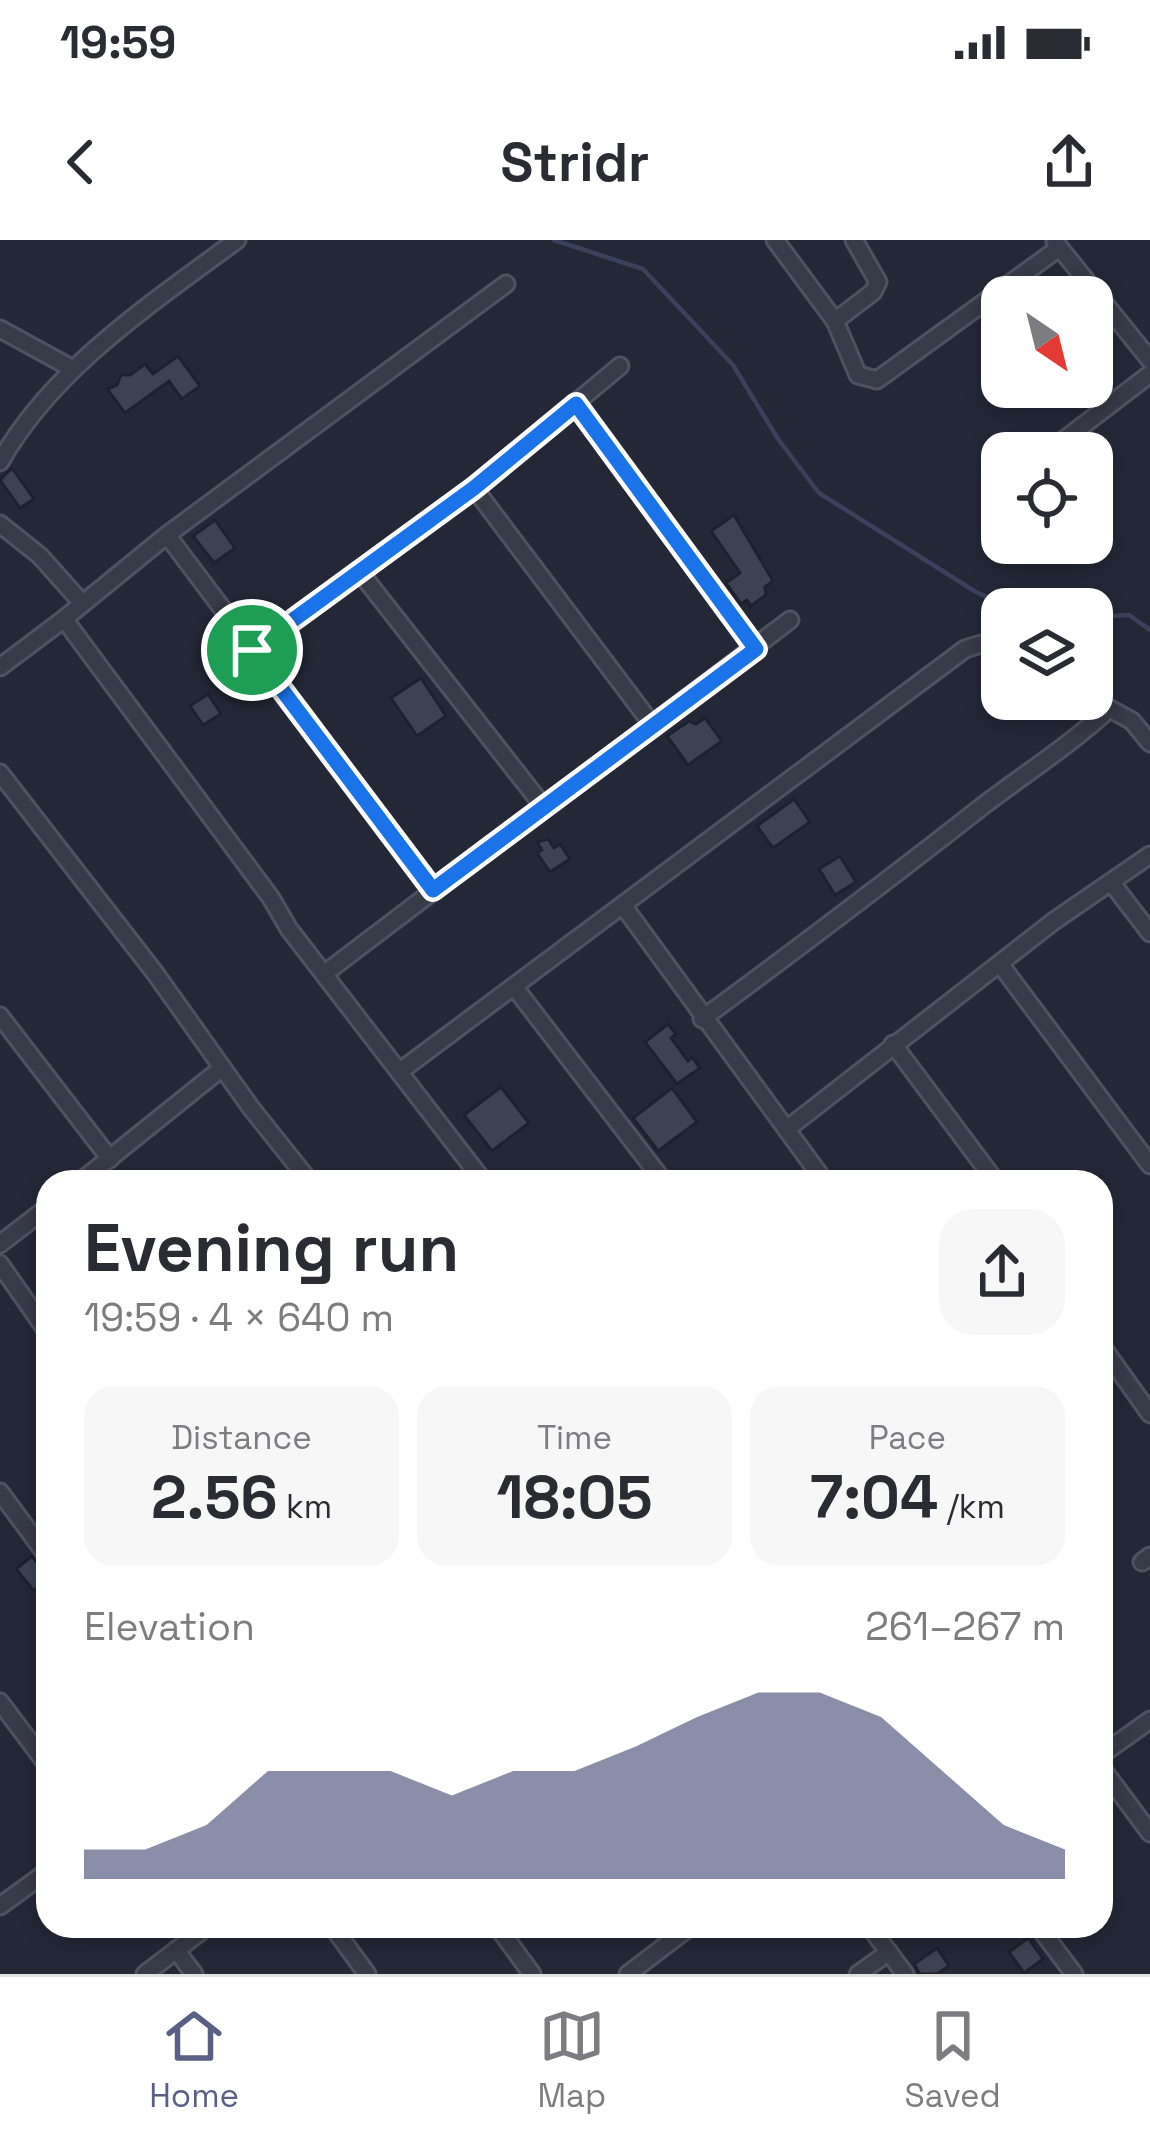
<!DOCTYPE html>
<html lang="en">
<head>
<meta charset="utf-8">
<style>
  :root { --surface:#fff; --page:#f7f7f7; --text:#2b2b33; --muted:#7c7c81; --line:#e1e1e2; --accent:#595f85 }
  body { margin:0; font-family:"Space Grotesk",sans-serif; background:var(--page); color:var(--text); height:100vh; display:flex; flex-direction:column; font-size:45px; white-space:nowrap }
  * { box-sizing:border-box; margin:0 }
  p { font-size:39px; color:var(--muted) }
  .icon { flex:none; width:66px; height:66px; fill:none; stroke:currentColor; stroke-width:2; stroke-linecap:round; stroke-linejoin:round }
  .map { position:relative; flex:1; overflow:hidden }
  .drawer { position:absolute; left:36px; top:930px; width:1077px; height:768px; display:flex; flex-direction:column; background:var(--surface); border-radius:36px; box-shadow:0 6px 18px #0003 }
  .drawer>* { flex:none }
  .needle { width:78px; rotate:145deg }
  .controls { position:absolute; left:981px; top:36px; display:grid; gap:24px }
  .controls a { display:grid; place-items:center; width:132px; height:132px; border-radius:24px; background:var(--surface); box-shadow:0 6px 18px #0003; font-size:60px }
  .pin { position:absolute; display:grid; place-items:center; width:102px; height:102px; color:#fff; margin:-51px; border:6px solid #fff; border-radius:50%; box-shadow:0 3px 12px #0007 }
  .round { display:grid; place-items:center; flex:none; width:126px; height:126px; border-radius:36px; background:var(--page) }
  .head { display:flex; align-items:center; justify-content:space-between; height:204px; padding:0 48px }
  h1 { font-size:66px; font-weight:800; line-height:90px }
  .metrics { display:grid; grid-template-columns:repeat(3,1fr); gap:18px; height:204px; padding:12px 48px }
  .metrics div { display:grid; align-content:center; border-radius:30px; background:var(--page); text-align:center }
  .metrics b { font-size:60px; font-weight:800 }
  .metrics small { font-size:33px; font-weight:400 }
  .metrics p { font-size:33px }
  .chart { height:336px; padding:24px 48px }
  .chart p { display:flex; justify-content:space-between }
  .chart svg { width:100%; height:216px; margin-top:12px; fill:var(--accent); opacity:.7 }
  .status { display:flex; justify-content:space-between; align-items:center; height:84px; padding:0 60px; background:var(--surface); direction:ltr }
  .status svg { height:33px; fill:currentColor }
  header { display:flex; justify-content:space-between; align-items:center; height:156px; padding:0 48px; background:var(--surface); font-size:54px; font-weight:800 }
  .dock { display:flex; justify-content:space-around; align-items:center; height:168px; border-top:3px solid var(--line); background:var(--surface); font-size:33px; color:var(--muted) }
  .dock a { display:grid; justify-items:center; gap:6px }
  .dock .current { color:var(--accent) }
  .map>svg:first-child { display:block }
</style>
</head>
<body>
<div class="status"><b>19:59</b><svg viewBox="0 0 49 12"><path d="M0 12V9h3v3zM5 12V6h3v6zM10 12V3h3v9zM15 12V0h3v12zM26 1h20v11H26zM47 4h2v5h-2z"/></svg></div>
<header><svg class="icon" aria-label="back" viewBox="0 0 24 24"><path d="M15 5l-7 7 7 7"/></svg>Stridr<svg class="icon" aria-label="share" viewBox="0 0 24 24"><path d="M12 15V3M7 8l5-5 5 5M5 13v7h14v-7"/></svg></header>
<div class="map">
<svg width="1150" height="1734" viewBox="0 0 1150 1734">
  <rect width="100%" height="100%" fill="#242736"/>
  <g fill="none" stroke-linecap="round" stroke-linejoin="round">
    <g stroke="#3b415d" stroke-width="4.5">
      <path d="M 554,0 L 643,29 L 733,125 L 778,199 L 819,253 L 976,352 L 1014,369"/>
      <path d="M 1092,377 L 1129,375 L 1150,390"/>
    </g>
  </g>
  <g fill="#3d4253" stroke="#1e212d" stroke-width="3">
    <path d="M 178,116 L 200,146 L 182,159 L 169,141 L 125,173 L 107,149 L 117,145 L 121,135 L 130,135 L 145,124 L 153,134 Z"/>
    <path d="M 12,228 L 34,259 L 20,268 L 0,240 Z"/>
    <path d="M 734,275 L 773,341 L 765,347 L 766,355 L 751,366 L 747,360 L 741,364 L 726,343 L 740,333 L 711,291 Z"/>
    <path d="M 215,280 L 235,308 L 214,323 L 193,296 Z"/>
    <path d="M 421,438 L 446,476 L 417,496 L 391,458 Z"/>
    <path d="M 208,454 L 221,474 L 203,485 L 190,466 Z"/>
    <path d="M 705,478 L 722,501 L 688,525 L 667,496 L 689,481 L 696,484 Z"/>
    <path d="M 794,559 L 810,582 L 773,608 L 757,586 Z"/>
    <path d="M 548,599 L 554,608 L 560,604 L 570,619 L 550,632 L 537,613 L 542,610 L 537,602 Z"/>
    <path d="M 840,616 L 856,642 L 835,655 L 819,629 Z"/>
    <path d="M 668,784 L 676,794 L 671,798 L 688,821 L 692,817 L 700,828 L 677,844 L 645,802 Z"/>
    <path d="M 501,847 L 529,883 L 492,911 L 464,875 Z"/>
    <path d="M 672,848 L 697,882 L 658,911 L 633,878 Z"/>
    <path d="M 32,1316 L 48,1337 L 34,1351 L 16,1329 Z"/>
    <path d="M 1028,1698 L 1043,1719 L 1024,1733 L 1009,1712 Z"/>
    <path d="M 937,1708 L 949,1726 L 937,1734 L 920,1734 L 914,1724 Z"/>
  </g>
  <g fill="none" stroke-linecap="round" stroke-linejoin="round">
    <g stroke="#4f525e" stroke-width="21">
      <g id="minor">
        <path d="M 775,0 L 835,81 L 873,52 L 878,42 L 854,0"/>
        <path d="M 1055,2 L 1150,120"/>
        <path d="M 835,81 L 858,135 L 877,140 L 1059,8"/>
        <path d="M 0,89 L 73,129"/>
        <path d="M 576,164 L 756,409"/>
        <path d="M 1047,213 L 1150,134"/>
        <path d="M 0,222 C 53,128 151,64 237,0"/>
        <path d="M 474,248 L 654,487"/>
        <path d="M 0,284 L 40,316 L 82,363"/>
        <path d="M 167,295 L 433,649"/>
        <path d="M 359,331 L 543,566"/>
        <path d="M 252,409 L 474,248 L 620,126"/>
        <path d="M 0,427 L 64,379"/>
        <path d="M 1092,459 L 1132,481 L 1150,503"/>
        <path d="M 0,533 L 155,733 L 251,868 L 310,942"/>
        <path d="M 1111,642 L 1150,693"/>
        <path d="M 624,667 L 825,942"/>
        <path d="M 1000,724 L 1150,925"/>
        <path d="M 324,734 L 790,380"/>
        <path d="M 515,748 L 664,942"/>
        <path d="M 0,776 L 110,919"/>
        <path d="M 702,779 C 797,709 891,638 984,565 C 1026,533 1070,505 1109,469"/>
        <path d="M 893,804 L 996,942"/>
        <path d="M 399,832 L 965,409 L 981,404 L 1002,406"/>
        <path d="M 787,889 L 1054,681 L 1150,615"/>
        <path d="M 80,942 L 222,828"/>
        <path d="M 484,942 L 289,689 L 271,658 L 64,379 L 167,295 L 506,44"/>
        <path d="M 0,1004 L 48,967"/>
        <path d="M 0,1024 L 48,1093"/>
        <path d="M 1101,1105 L 1150,1174"/>
        <path d="M 0,1252 L 48,1317"/>
        <path d="M 1142,1322 L 1150,1316"/>
        <path d="M 0,1462 L 48,1526"/>
        <path d="M 1101,1515 L 1150,1480"/>
        <path d="M 1101,1527 L 1150,1593"/>
        <path d="M 0,1666 L 48,1631"/>
        <path d="M 332,1686 L 367,1734"/>
        <path d="M 497,1686 L 532,1734"/>
        <path d="M 869,1686 L 905,1734"/>
        <path d="M 1038,1686 L 1074,1734"/>
        <path d="M 176,1710 L 194,1734"/>
        <path d="M 145,1734 L 208,1686"/>
        <path d="M 628,1734 L 691,1686"/>
        <path d="M 858,1734 L 889,1712"/>
      </g>
    </g>
    <use href="#minor" stroke="#373a47" stroke-width="15"/>
  </g>
  <g fill="none" stroke-linecap="round" stroke-linejoin="round">
    <g stroke="#fff" stroke-width="24">
      <path id="route" d="M 576,164 L 756,409 L 433,650 L 252,410 L 474,248 Z"/>
    </g>
    <use href="#route" stroke="#1a73e8" stroke-width="15"/>
  </g>
</svg>
<div class="controls">
<a><svg class="needle" viewBox="-14 -14 28 28"><path d="M0-13l5 13h-10z" fill="#e53935"/><path d="M0 13l5-13h-10z" fill="#7c7c81"/></svg></a>
<a><svg class="icon" aria-label="locate" viewBox="0 0 24 24"><circle cx="12" cy="12" r="6"/><path d="M12 2v4M12 18v4M2 12h4M18 12h4"/></svg></a>
<a><svg class="icon" aria-label="layers" viewBox="0 0 24 24"><path d="M12 4l9 5-9 5-9-5zM3 14l9 5 9-5"/></svg></a>
</div>
<div class="pin" style="left:252px;top:410px;background:#1e9e55"><svg class="icon" aria-label="arrive" viewBox="0 0 24 24"><path d="M6 21V4h12l-3 4 3 4H6"/></svg></div>
<section class="drawer">
<div class="head"><div><h1>Evening run</h1><p>19:59 · 4 × 640 m</p></div><a class="round"><svg class="icon" aria-label="share" viewBox="0 0 24 24"><path d="M12 15V3M7 8l5-5 5 5M5 13v7h14v-7"/></svg></a></div>
<div class="metrics">
<div><p>Distance</p><b>2.56<small> km</small></b></div>
<div><p>Time</p><b>18:05</b></div>
<div><p>Pace</p><b>7:04<small> /km</small></b></div>
</div>
<div class="chart"><p><span>Elevation</span>261–267 m</p>
<svg viewBox="0 0 160 44" preserveAspectRatio="none"><path d="M0 44V38L10 38L20 33L30 22L40 22L50 22L60 27L70 22L80 22L90 17L100 11L110 6L120 6L130 11L140 22L150 33L160 38V44z"/></svg>
</div>
</section>
</div>
<nav class="dock">
<a class="current"><svg class="icon" aria-label="home" viewBox="0 0 24 24"><path d="M3 11l9-7 9 7M6 9v11h12V9"/></svg>Home</a>
<a><svg class="icon" aria-label="map" viewBox="0 0 24 24"><path d="M3 6l6-2 6 2 6-2v14l-6 2-6-2-6 2zM9 4v14M15 6v14"/></svg>Map</a>
<a><svg class="icon" aria-label="saved" viewBox="0 0 24 24"><path d="M7 4h10v16l-5-4-5 4z"/></svg>Saved</a>
</nav>
</body>
</html>
